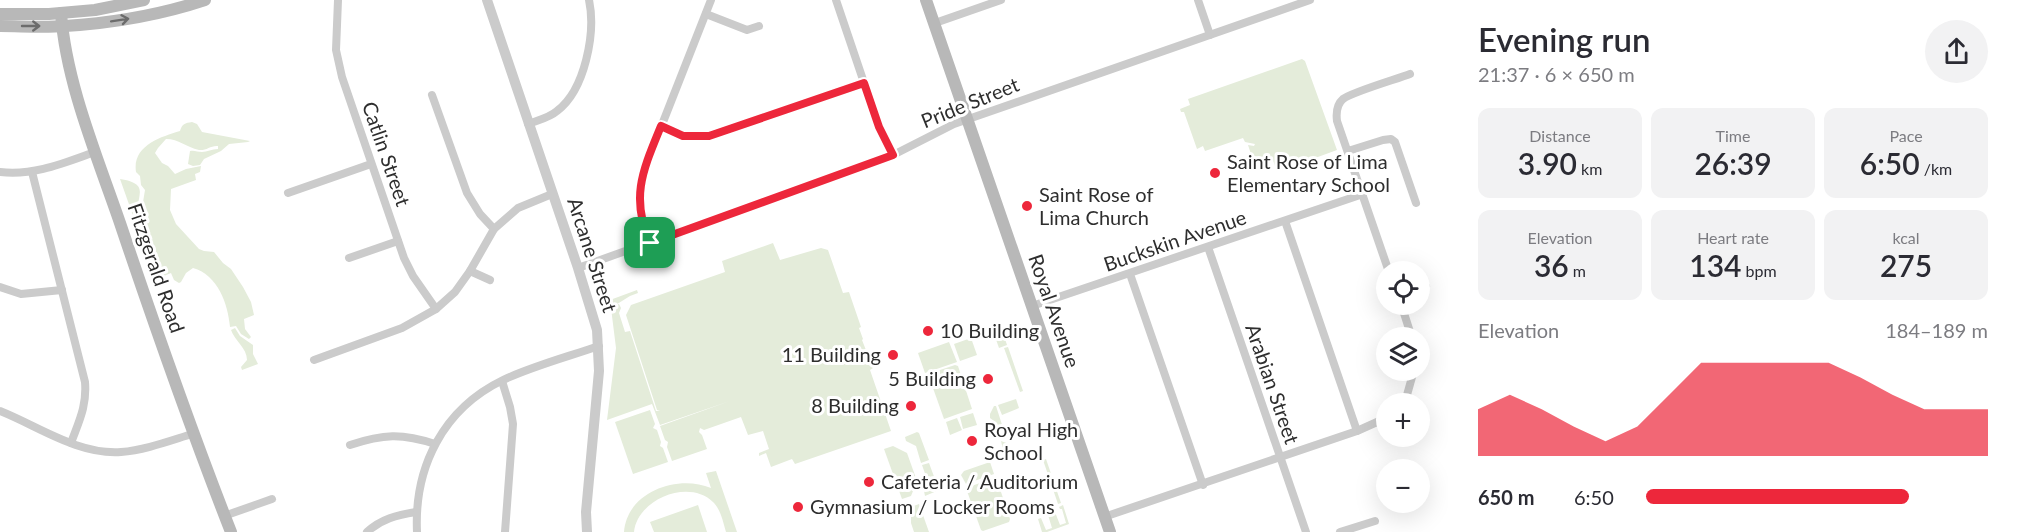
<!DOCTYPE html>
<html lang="en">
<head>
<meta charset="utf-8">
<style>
  :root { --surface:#fff; --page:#f2f2f3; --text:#2b2b33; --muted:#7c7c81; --accent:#ed273b }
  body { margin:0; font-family:Lato,sans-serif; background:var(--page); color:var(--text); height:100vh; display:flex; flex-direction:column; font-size:22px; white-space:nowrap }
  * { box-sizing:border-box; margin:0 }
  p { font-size:20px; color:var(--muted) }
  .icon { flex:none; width:33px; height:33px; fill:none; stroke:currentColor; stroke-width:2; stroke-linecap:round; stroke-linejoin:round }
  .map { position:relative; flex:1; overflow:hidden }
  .panel { display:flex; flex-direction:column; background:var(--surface); width:570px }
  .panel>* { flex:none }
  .buttons { position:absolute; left:1376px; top:261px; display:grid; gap:12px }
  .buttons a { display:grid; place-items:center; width:54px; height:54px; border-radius:50%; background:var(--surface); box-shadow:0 6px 24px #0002; font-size:30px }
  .pin { position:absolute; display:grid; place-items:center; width:51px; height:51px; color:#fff; margin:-26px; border-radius:12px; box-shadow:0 3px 9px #0006 }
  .round { display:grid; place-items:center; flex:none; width:63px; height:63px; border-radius:32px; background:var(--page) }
  .headline { display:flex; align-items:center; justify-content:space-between; height:102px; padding:0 30px }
  h1 { font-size:33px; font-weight:600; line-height:45px }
  .stats { display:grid; grid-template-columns:repeat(3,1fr); gap:9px; height:102px; padding:6px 30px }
  .stats div { display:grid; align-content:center; border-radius:12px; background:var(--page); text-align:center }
  .stats b { font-size:30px; font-weight:600 }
  .stats small { font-size:16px; font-weight:400 }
  .stats p { font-size:16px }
  .chart { height:168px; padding:12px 30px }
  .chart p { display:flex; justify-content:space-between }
  .chart svg { width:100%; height:108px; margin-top:6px; fill:var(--accent); opacity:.7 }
  ul { padding:0 30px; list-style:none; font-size:20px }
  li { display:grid; grid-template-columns:96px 72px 1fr; align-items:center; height:45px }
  li i { height:15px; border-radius:8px; background:var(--accent) }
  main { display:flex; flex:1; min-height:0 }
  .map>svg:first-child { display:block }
</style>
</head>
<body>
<main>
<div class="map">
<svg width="1448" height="532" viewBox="0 0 1448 532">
  <rect width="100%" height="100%" fill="#fff"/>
  <g fill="#e4ecda">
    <path d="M 1302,59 L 1305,61 L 1337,150 L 1277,172 L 1273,160 L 1255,166 L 1248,145 L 1254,146 L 1255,144 L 1245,142 L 1243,138 L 1205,151 L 1203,146 L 1197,149 L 1184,112 L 1181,112 L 1180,109 L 1190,105 L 1188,99 Z"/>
    <path d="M 192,122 L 197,124 L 202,132 L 250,141 L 248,142 L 229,144 L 221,151 L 204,159 L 200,165 L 193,166 L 188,164 L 190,151 C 195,150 197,152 202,152 C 207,152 212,149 218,149 L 218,146 C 211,145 206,151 199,150 C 186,147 179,139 166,139 L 158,148 L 155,153 L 162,163 L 168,166 L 175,174 L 186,169 L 201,166 L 200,172 L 195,174 L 196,180 L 171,189 L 170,210 L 176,224 L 199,249 L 204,251 L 214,252 L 223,263 L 231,269 L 243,287 L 251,302 L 254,315 L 244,319 L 245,329 L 251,337 L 249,339 L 241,334 L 236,326 L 230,327 C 228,304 218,275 193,268 L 186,273 L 181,282 L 179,283 L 174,280 L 171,273 L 159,278 L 150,253 L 160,286 L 158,286 L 120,179 C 152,184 135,196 138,215 C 139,220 143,224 144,229 C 146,236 148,245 150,252 L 151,240 L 141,214 L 145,190 L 141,185 L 140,176 L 136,172 C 132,146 160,137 180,131 C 182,124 185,123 192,122 Z"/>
    <path d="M 773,243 L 780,260 L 821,248 L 828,250 L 843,293 L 849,292 L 861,327 L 859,328 L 863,339 L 862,340 L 873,368 L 870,370 L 891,431 L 795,464 L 792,459 L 771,467 L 766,453 L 759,456 L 759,453 L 769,449 L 763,431 L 748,435 L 741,417 L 704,430 L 700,428 L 699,432 L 702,435 L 707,449 L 672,461 L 667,447 L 668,442 L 665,440 L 660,426 L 730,401 L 660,425 L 652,404 L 607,420 L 616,348 L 610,300 L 637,290 L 638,293 L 630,296 L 614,306 L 619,304 L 621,308 L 619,313 L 625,332 L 630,331 L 656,411 L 660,411 L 657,410 L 626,315 L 631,305 L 725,272 L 722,261 Z"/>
    <path d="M 1001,327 L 1007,345 L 999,348 L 993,331 Z"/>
    <path d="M 235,328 L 240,336 L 253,345 L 253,354 L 258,364 L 242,370 L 241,367 L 247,360 C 247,348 235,341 231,330 Z"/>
    <path d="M 971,338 L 977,355 L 960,361 L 954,344 Z"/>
    <path d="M 949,342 L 957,362 L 925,373 L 918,353 Z"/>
    <path d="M 1008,347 L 1023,391 L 1020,392 L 1004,348 Z"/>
    <path d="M 955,365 L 958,366 L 972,409 L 944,419 L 928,374 Z"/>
    <path d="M 1016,399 L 1019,408 L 1002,415 L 998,405 Z"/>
    <path d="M 994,406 L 996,406 L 1004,431 L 996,430 L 994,426 L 994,421 L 990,418 L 990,414 Z"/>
    <path d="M 650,410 L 655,424 L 653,428 L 657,430 L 661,442 L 660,446 L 663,448 L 668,462 L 633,474 L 615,422 Z"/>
    <path d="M 973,413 L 977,425 L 963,429 L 960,417 Z"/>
    <path d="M 957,418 L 962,430 L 950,435 L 946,422 Z"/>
    <path d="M 917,432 L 919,433 L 929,460 L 921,463 L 916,446 L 906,441 L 905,437 Z"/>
    <path d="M 1001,441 L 1009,444 L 1014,460 L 1011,461 L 1005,458 Z"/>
    <path d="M 893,446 L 907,453 L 917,481 L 911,496 L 902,499 L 884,449 Z"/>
    <path d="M 1046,459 L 1061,503 L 1058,504 L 1043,460 Z"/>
    <path d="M 990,462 L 994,474 L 966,484 L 961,475 L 964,471 Z"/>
    <path d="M 929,463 L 939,490 L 925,496 L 924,491 L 928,482 L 922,465 Z"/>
    <path d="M 716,471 L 737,532 L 726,532 C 723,522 721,510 713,502 C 688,478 637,500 634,532 L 624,532 C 627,492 677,474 711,488 L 706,473 Z"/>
    <path d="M 996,477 L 1010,519 L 1009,522 L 983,531 L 981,530 L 967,491 L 969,487 Z"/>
    <path d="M 919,504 L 929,532 L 914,532 L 911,523 L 911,507 Z"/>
    <path d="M 698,505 L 707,532 L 654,532 L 650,522 Z"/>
    <path d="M 1063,505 L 1069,524 L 1047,532 L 1042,532 L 1038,519 L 1041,518 L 1046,530 L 1052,528 L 1048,515 L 1055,512 L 1060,525 L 1066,523 L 1062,509 L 1060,509 L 1059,507 Z"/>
  </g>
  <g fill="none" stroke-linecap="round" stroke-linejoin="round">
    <g stroke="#cbcbcb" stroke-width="8">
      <path d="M 338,0 L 336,50 L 342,77 L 404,258 L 413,276 L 436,309"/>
      <path d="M 836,0 L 879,127 L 893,155"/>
      <path d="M 1198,0 L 1210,35"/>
      <path d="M 706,14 L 747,30 L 759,26"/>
      <path d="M 935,23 L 1001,0"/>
      <path d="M 432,95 L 467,193 L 480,214 L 494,229"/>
      <path d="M 528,124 C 538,120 549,118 557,111 C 585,90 596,33 589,0"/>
      <path d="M 661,126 C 677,135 690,138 709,136 L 864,83"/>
      <path d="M 1348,151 L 1383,140 L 1391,139 L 1395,142 L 1416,203"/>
      <path d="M 0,172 C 34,176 64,163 95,152"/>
      <path d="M 32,172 L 85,382 C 87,406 79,421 71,443"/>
      <path d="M 288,193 L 371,164"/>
      <path d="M 1285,221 L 1357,431"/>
      <path d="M 650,243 C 640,221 637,201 641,178 L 711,0"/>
      <path d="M 1208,247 L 1306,532"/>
      <path d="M 349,258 L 398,241"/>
      <path d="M 578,268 L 893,155 L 954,124 L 1310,0"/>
      <path d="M 470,271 L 490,280"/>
      <path d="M 1389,272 L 1337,121 C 1336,113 1336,105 1343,99 C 1352,92 1397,79 1410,74"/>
      <path d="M 1130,274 L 1203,485"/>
      <path d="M 0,287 L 21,294 L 62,290"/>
      <path d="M 1419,289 L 1426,286"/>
      <path d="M 1401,304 L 1412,338"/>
      <path d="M 1032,306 L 1363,194"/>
      <path d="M 314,360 L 402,328 L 436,309 L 455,292 L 470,271 L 494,229 L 518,208 L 552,194"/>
      <path d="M 502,381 L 510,407 L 513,424 L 505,532"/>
      <path d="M 1401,404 L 1407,395 L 1414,370"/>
      <path d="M 0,411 C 38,426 78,455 121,452 C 145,450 169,441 192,434"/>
      <path d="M 350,445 C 383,434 402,433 435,444"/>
      <path d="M 224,516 L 272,499"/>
      <path d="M 1104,517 L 1357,431 L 1386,418"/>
      <path d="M 367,532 C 381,519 397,515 416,512"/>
      <path d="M 417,532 C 414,467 443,409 503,380 C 533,366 567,357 599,346"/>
      <path d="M 1340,532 L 1375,521"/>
    </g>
    <path stroke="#cbcbcb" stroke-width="10" d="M 487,0 L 578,268 L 597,330 L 599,371 L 586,512 L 587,532"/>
    <g stroke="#b8b8b8" stroke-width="12">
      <path d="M 926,0 L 1110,532"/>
      <path d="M 61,13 C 66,83 97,156 120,223 C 155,327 191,430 231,532"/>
      <path d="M 0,14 L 49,14 L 95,10 L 144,0"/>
      <path d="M 0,26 C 21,26 43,28 65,26 C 112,23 160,15 205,0"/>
    </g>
  </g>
  <defs><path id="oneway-shaft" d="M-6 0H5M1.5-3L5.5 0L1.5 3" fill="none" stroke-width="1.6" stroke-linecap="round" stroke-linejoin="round" transform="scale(1.5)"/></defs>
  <g stroke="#6c6c6c">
    <use href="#oneway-shaft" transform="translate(120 20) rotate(-9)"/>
    <use href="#oneway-shaft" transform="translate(31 26)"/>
  </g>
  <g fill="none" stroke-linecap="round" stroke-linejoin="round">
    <g stroke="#fff" stroke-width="12">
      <path id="route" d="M 864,83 L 879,127 L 893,155 L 650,243 C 630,197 643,170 661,126 L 683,136 L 709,136 Z"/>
    </g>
    <use href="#route" stroke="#ed273b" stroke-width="8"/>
  </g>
  <g fill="#ed273b" stroke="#fff" stroke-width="2">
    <circle cx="1215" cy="173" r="6"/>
    <circle cx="1027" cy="206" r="6"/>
    <circle cx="928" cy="331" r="6"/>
    <circle cx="893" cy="355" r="6"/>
    <circle cx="988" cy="379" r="6"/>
    <circle cx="911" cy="406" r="6"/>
    <circle cx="972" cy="441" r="6"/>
    <circle cx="869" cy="482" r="6"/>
    <circle cx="798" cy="507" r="6"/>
  </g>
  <g text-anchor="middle" stroke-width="6" stroke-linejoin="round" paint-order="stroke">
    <g font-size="20" fill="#2e2e2e" stroke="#fff">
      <text transform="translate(970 103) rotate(-22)" y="7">Pride Street</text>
      <text transform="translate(386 154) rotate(71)" y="7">Catlin Street</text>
      <text transform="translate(1175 241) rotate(-19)" y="7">Buckskin Avenue</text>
      <text transform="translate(592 255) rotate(72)" y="7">Arcane Street</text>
      <text transform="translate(156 268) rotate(71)" y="7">Fitzgerald Road</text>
      <text transform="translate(1054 311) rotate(71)" y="7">Royal Avenue</text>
      <text transform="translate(1272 384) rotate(71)" y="7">Arabian Street</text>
    </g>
    <g font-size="20" fill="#2e2e2e" stroke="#fff" text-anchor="start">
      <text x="1227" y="169">Saint Rose of Lima<tspan x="1227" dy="23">Elementary School</tspan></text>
      <text x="1039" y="202">Saint Rose of<tspan x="1039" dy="23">Lima Church</tspan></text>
      <text x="940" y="338">10 Building</text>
      <text x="881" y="362" text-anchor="end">11 Building</text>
      <text x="976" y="386" text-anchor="end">5 Building</text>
      <text x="899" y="413" text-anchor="end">8 Building</text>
      <text x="984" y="437">Royal High<tspan x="984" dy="23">School</tspan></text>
      <text x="881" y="489">Cafeteria / Auditorium</text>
      <text x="810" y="514">Gymnasium / Locker Rooms</text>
    </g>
  </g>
</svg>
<div class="buttons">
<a><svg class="icon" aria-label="locate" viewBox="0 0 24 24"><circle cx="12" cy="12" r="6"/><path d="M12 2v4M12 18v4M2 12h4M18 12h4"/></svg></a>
<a><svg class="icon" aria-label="layers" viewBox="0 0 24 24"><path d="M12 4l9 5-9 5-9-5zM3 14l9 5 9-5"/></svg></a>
<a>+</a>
<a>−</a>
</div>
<div class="pin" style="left:650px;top:243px;background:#1e9e55"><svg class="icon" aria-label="arrive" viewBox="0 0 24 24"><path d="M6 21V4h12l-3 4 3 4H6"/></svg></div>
</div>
<section class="panel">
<div class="headline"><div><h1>Evening run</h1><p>21:37 · 6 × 650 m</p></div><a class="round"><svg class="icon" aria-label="share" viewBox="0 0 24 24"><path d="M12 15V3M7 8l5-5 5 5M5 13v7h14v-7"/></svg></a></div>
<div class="stats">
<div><p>Distance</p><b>3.90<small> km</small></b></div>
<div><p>Time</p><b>26:39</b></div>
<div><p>Pace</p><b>6:50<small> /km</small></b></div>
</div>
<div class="stats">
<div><p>Elevation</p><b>36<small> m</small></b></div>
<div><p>Heart rate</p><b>134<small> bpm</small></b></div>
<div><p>kcal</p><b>275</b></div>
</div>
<div class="chart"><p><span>Elevation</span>184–189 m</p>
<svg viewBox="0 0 160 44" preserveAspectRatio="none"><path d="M0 44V25L10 19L20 25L30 32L40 38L50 32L60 19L70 6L80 6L90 6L100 6L110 6L120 12L130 19L140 25L150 25L160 25V44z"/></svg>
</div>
<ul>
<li><b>650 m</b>6:50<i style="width:77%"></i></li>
</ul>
</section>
</main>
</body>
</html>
